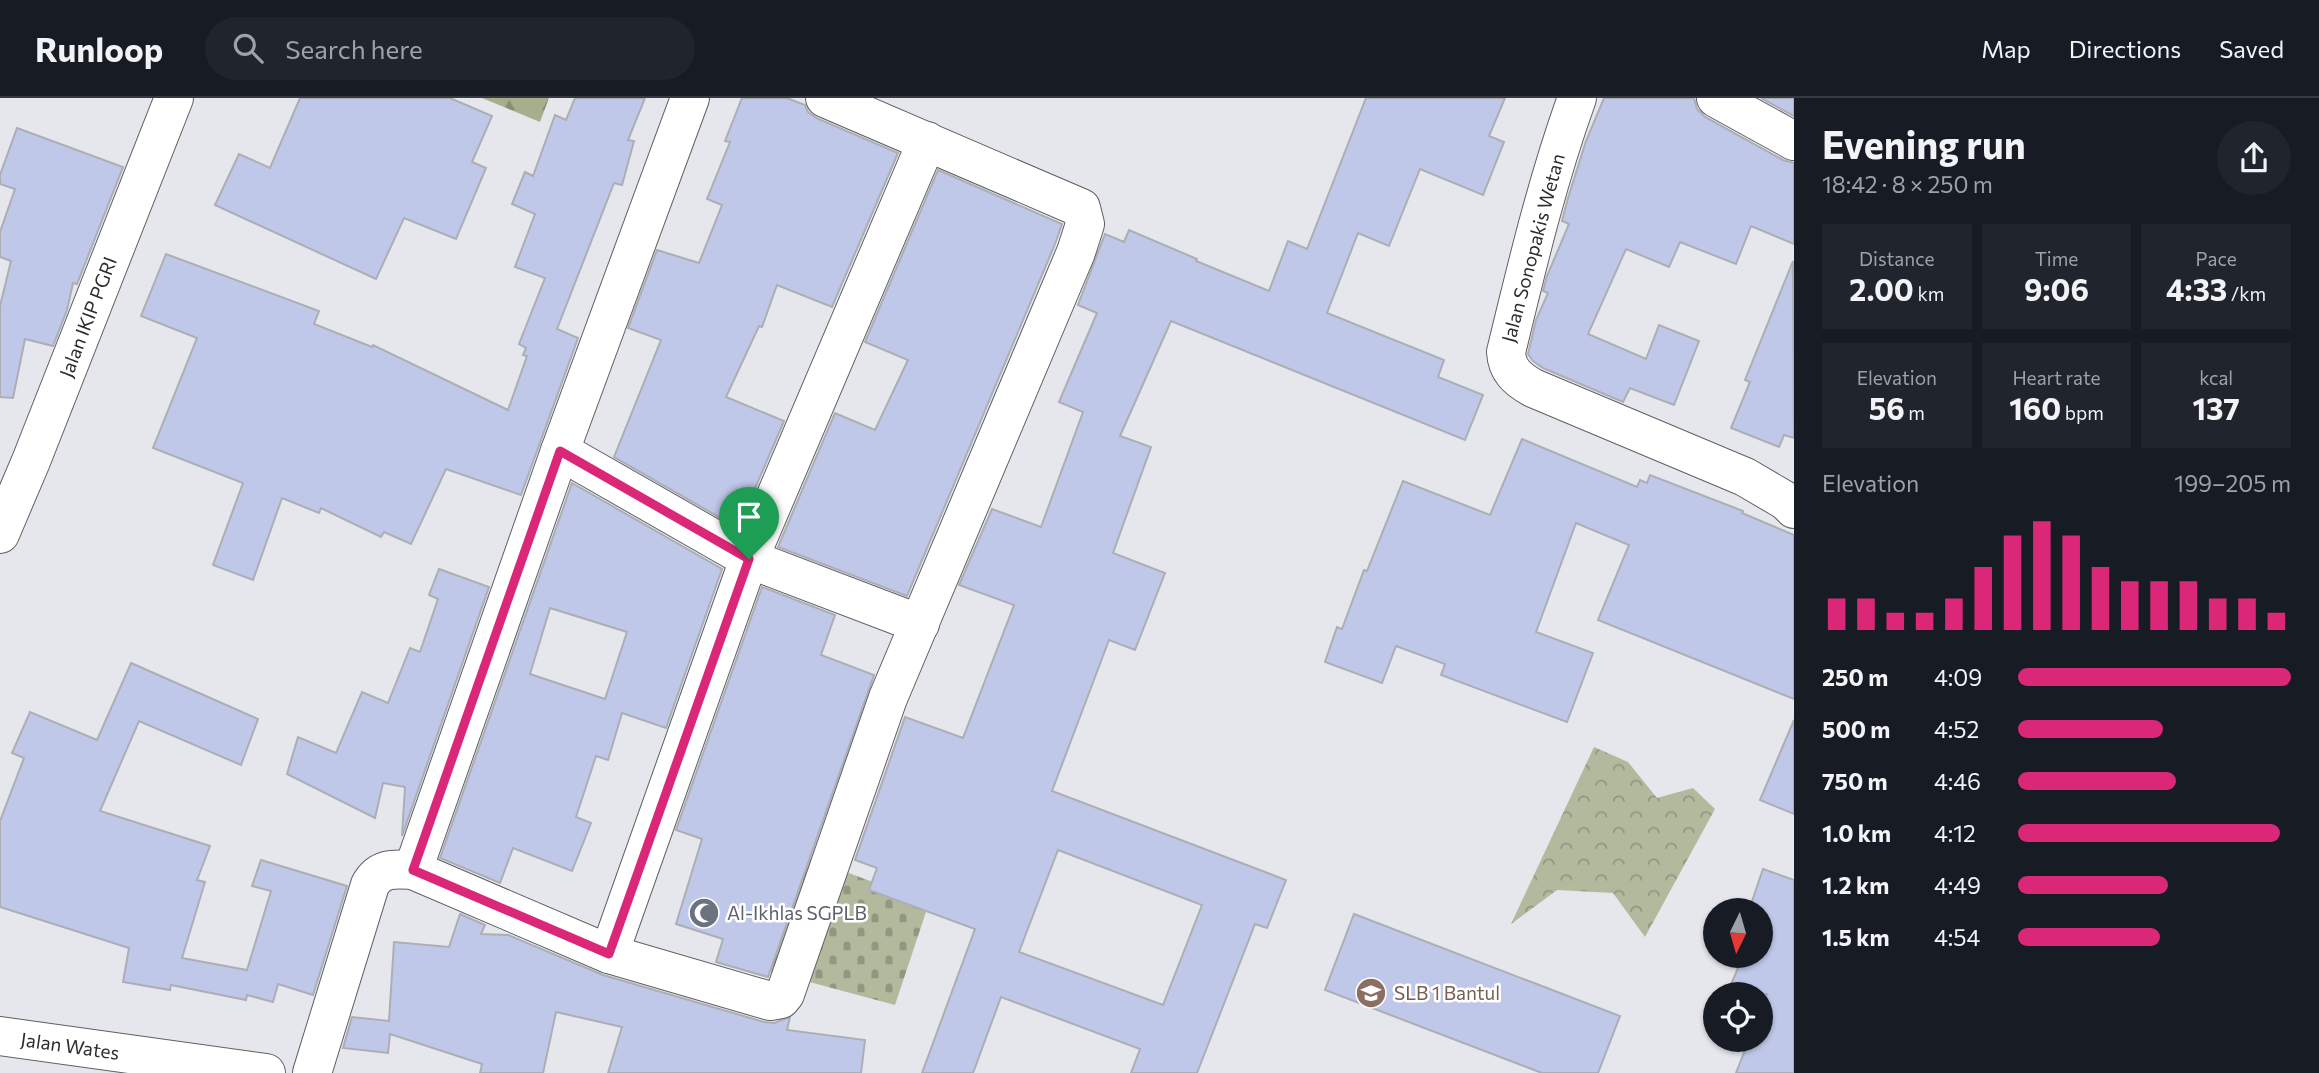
<!DOCTYPE html>
<html lang="en">
<head>
<meta charset="utf-8">
<style>
  :root { --surface:#171b24; --page:#20242c; --text:#f1f3f6; --muted:#9ea1a6; --line:#363941; --accent:#db2777 }
  body { margin:0; font-family:Commissioner,sans-serif; background:var(--page); color:var(--text); height:100vh; display:flex; flex-direction:column; font-size:26px; white-space:nowrap }
  * { box-sizing:border-box; margin:0 }
  p { font-size:23px; color:var(--muted) }
  .icon { flex:none; width:38px; height:38px; fill:none; stroke:currentColor; stroke-width:2; stroke-linecap:round; stroke-linejoin:round }
  .map { position:relative; flex:1; overflow:hidden }
  .panel { display:flex; flex-direction:column; background:var(--surface); width:525px }
  .panel>* { flex:none }
  .needle { width:46px; rotate:185deg }
  .fabs { position:absolute; left:1703px; top:800px; display:grid; gap:14px }
  .fabs a { display:grid; place-items:center; width:70px; height:70px; border-radius:50%; background:var(--surface); box-shadow:0 2px 5px #0004; font-size:35px }
  .pin { position:absolute; display:grid; place-items:center; width:60px; height:60px; color:#fff; margin:-72px -30px; border-radius:50% 50% 50% 0; rotate:-45deg; box-shadow:0 0 7px #0007 }
  .pin .icon { rotate:45deg }
  .round { display:grid; place-items:center; flex:none; width:74px; height:74px; border-radius:37px; background:var(--page) }
  .overview { display:flex; align-items:center; justify-content:space-between; height:119px; padding:0 28px }
  h1 { font-size:38px; font-weight:700; line-height:52px }
  .metrics { display:grid; grid-template-columns:repeat(3,1fr); gap:10px; height:119px; padding:7px 28px }
  .metrics div { display:grid; align-content:center; border-radius:0px; background:var(--page); text-align:center }
  .metrics b { font-size:30px; font-weight:700 }
  .metrics small { font-size:19px; font-weight:400 }
  .metrics p { font-size:19px }
  .chart { height:196px; padding:14px 28px }
  .chart p { display:flex; justify-content:space-between }
  .chart svg { width:100%; height:126px; margin-top:7px; stroke:var(--accent); stroke-width:6 }
  ul { padding:0 28px; list-style:none; font-size:23px }
  li { display:grid; grid-template-columns:112px 84px 1fr; align-items:center; height:52px }
  li i { height:18px; border-radius:9px; background:var(--accent) }
  header { display:flex; align-items:center; gap:42px; box-sizing:border-box; height:98px; padding:0 35px; background:var(--surface); border-bottom:2px solid var(--line) }
  header strong { font-size:33px }
  nav { display:flex; gap:38px; margin-inline-start:auto; font-size:24px }
  .search { width:490px; height:63px; background:var(--page); display:flex; align-items:center; gap:18px; box-sizing:border-box; padding:0 24px; border-radius:38px; color:var(--muted); font-size:26px }
  main { display:flex; flex:1; min-height:0 }
  .map>svg:first-child { display:block }
</style>
</head>
<body>
<header>
<strong>Runloop</strong>
<div class="search"><svg class="icon" aria-label="search" viewBox="0 0 24 24"><circle cx="10" cy="10" r="6"/><path d="M15 15l6 6"/></svg>Search here</div>
<nav><a>Map</a><a>Directions</a><a>Saved</a></nav>
</header>
<main>
<div class="map">
<svg width="1794" height="975" viewBox="0 0 1794 975">
  <defs>
    <pattern id="forest-firs" width="22" height="20" patternUnits="userSpaceOnUse" patternTransform="scale(1.75)"><rect width="22" height="20" fill="#a7ae8c"/><path d="M5 1l3.5 6h-7zM16 11l3.5 6h-7z" fill="#888e73"/></pattern>
    <pattern id="cemetery-stones" width="16" height="16" patternUnits="userSpaceOnUse" patternTransform="scale(1.75)"><rect width="16" height="16" fill="#b3b99d"/><path d="M2 7V4a2 2 0 0 1 4 0v3zM10 15v-3a2 2 0 0 1 4 0v3z" fill="#929780"/></pattern>
    <pattern id="park-crowns" width="20" height="18" patternUnits="userSpaceOnUse" patternTransform="scale(1.75)"><rect width="20" height="18" fill="#b3b99d"/><path d="M2 6a3 3 0 1 1 6 0M12 15a3 3 0 1 1 6 0" fill="none" stroke="#929780"/></pattern>
  </defs>
  <rect width="100%" height="100%" fill="#e5e7ed"/>
  <path fill="url(#forest-firs)" d="M 482,0 L 549,0 L 540,24 Z"/>
  <path fill="url(#cemetery-stones)" d="M 798,756 L 929,805 L 895,907 L 757,870 Z"/>
  <path fill="url(#park-crowns)" d="M 1594,649 L 1628,664 L 1657,700 L 1693,690 L 1715,711 L 1645,839 L 1613,795 L 1557,792 L 1511,826 Z"/>
  <g fill="#bfc8e9" stroke="#acaeb4" stroke-width="2" fill-rule="evenodd">
    <path d="M 300,0 L 450,0 L 492,18 L 472,64 L 486,70 L 456,141 L 404,120 L 376,181 L 215,107 L 239,56 L 270,70 Z"/>
    <path d="M 575,0 L 645,0 L 628,42 L 634,43 L 622,87 L 614,85 L 557,231 L 578,240 L 521,397 L 446,371 L 411,446 L 384,434 L 381,439 L 321,410 L 319,415 L 282,400 L 253,482 L 213,467 L 243,385 L 153,350 L 197,240 L 141,218 L 166,156 L 319,213 L 314,226 L 372,249 L 373,247 L 508,312 L 527,258 L 523,257 L 526,250 L 519,246 L 545,180 L 515,169 L 535,116 L 512,106 L 525,74 L 533,78 L 555,17 L 566,22 Z"/>
    <path d="M 742,0 L 787,0 L 805,7 L 808,14 L 816,20 L 898,55 L 832,209 L 777,187 L 762,229 L 759,228 L 726,299 L 784,323 L 738,430 L 614,359 L 661,242 L 628,230 L 657,152 L 699,165 L 722,107 L 707,101 L 730,44 L 725,43 Z"/>
    <path d="M 1366,0 L 1505,0 L 1489,38 L 1504,44 L 1483,97 L 1420,71 L 1389,148 L 1358,135 L 1327,215 L 1444,262 L 1438,279 L 1483,297 L 1465,342 L 1171,223 L 1120,338 L 1151,349 L 1113,455 L 1165,475 L 1135,552 L 1109,542 L 1052,693 L 1286,782 L 1267,830 L 1255,826 L 1197,975 L 1131,975 L 1140,951 L 1001,899 L 973,975 L 922,975 L 975,831 L 869,792 L 877,770 L 855,762 L 905,619 L 963,640 L 1014,507 L 959,487 L 992,411 L 1041,429 L 1083,314 L 1059,304 L 1097,215 L 1078,207 L 1105,136 L 1124,144 L 1129,132 L 1197,161 L 1196,163 L 1269,193 L 1288,143 L 1307,151 ZM 1058,752 L 1202,807 L 1163,907 L 1019,854 Z"/>
    <path d="M 1604,0 L 1694,0 L 1697,11 L 1705,19 L 1783,62 L 1794,65 L 1794,146 L 1751,128 L 1736,166 L 1680,144 L 1669,169 L 1626,151 L 1588,236 L 1646,261 L 1659,227 L 1699,243 L 1674,307 L 1630,290 L 1623,304 L 1543,270 L 1533,263 L 1528,256 L 1536,222 L 1548,195 L 1543,193 L 1547,178 L 1569,126 L 1562,123 L 1568,100 L 1586,43 Z"/>
    <path d="M 1761,0 L 1794,0 L 1794,18 Z"/>
    <path d="M 17,30 L 123,69 L 77,186 L 73,185 L 67,212 L 53,248 L 25,241 L 13,300 L 0,299 L 0,208 L 11,163 L 0,159 L 0,134 L 15,91 L 0,86 L 0,77 Z"/>
    <path d="M 938,72 L 1062,126 L 1055,146 L 907,498 L 778,449 L 835,315 L 875,332 L 908,262 L 865,244 Z"/>
    <path d="M 1793,163 L 1794,340 L 1784,337 L 1779,349 L 1731,330 L 1750,284 L 1745,282 Z"/>
    <path d="M 1522,341 L 1637,389 L 1640,382 L 1647,385 L 1650,377 L 1743,413 L 1742,415 L 1794,437 L 1794,601 L 1598,522 L 1629,447 L 1576,425 L 1536,534 L 1593,555 L 1567,624 L 1441,577 L 1445,566 L 1396,548 L 1382,585 L 1325,564 L 1337,529 L 1342,531 L 1364,472 L 1367,473 L 1403,383 L 1490,417 Z"/>
    <path d="M 572,385 L 722,471 L 666,630 L 622,615 L 608,662 L 596,658 L 576,719 L 591,725 L 572,773 L 513,750 L 500,785 L 440,760 ZM 550,510 L 627,534 L 605,601 L 530,576 Z"/>
    <path d="M 439,471 L 489,489 L 402,738 L 405,689 L 383,685 L 375,720 L 287,676 L 298,639 L 336,655 L 362,594 L 388,605 L 410,550 L 420,554 L 438,501 L 429,497 Z"/>
    <path d="M 762,489 L 835,517 L 821,557 L 874,577 L 768,879 L 716,864 L 723,841 L 676,826 L 702,741 L 676,732 Z"/>
    <path d="M 131,565 L 258,621 L 241,667 L 139,623 L 100,713 L 210,748 L 197,782 L 205,784 L 182,860 L 247,872 L 271,793 L 252,788 L 261,762 L 347,788 L 313,897 L 278,886 L 273,904 L 247,897 L 246,902 L 171,887 L 170,892 L 123,884 L 129,850 L 0,809 L 0,723 L 24,660 L 12,655 L 30,614 L 97,642 Z"/>
    <path d="M 1794,622 L 1794,716 L 1760,702 Z"/>
    <path d="M 1763,771 L 1794,782 L 1794,975 L 1736,975 L 1749,942 L 1760,942 L 1760,912 L 1767,896 L 1727,896 L 1743,858 L 1760,858 L 1761,812 L 1749,812 Z"/>
    <path d="M 460,816 L 485,827 L 481,836 L 508,837 L 603,877 L 764,924 L 774,925 L 790,919 L 787,932 L 865,942 L 861,975 L 608,975 L 622,929 L 556,914 L 543,975 L 480,975 L 482,966 L 390,936 L 388,955 L 343,950 L 352,919 L 389,923 L 394,844 L 449,849 Z"/>
    <path d="M 1354,816 L 1620,918 L 1598,975 L 1542,975 L 1325,892 Z"/>
  </g>
  <g fill="none" stroke-linecap="round" stroke-linejoin="round">
    <g stroke="#5f6065" stroke-width="40">
      <g id="minor">
        <path d="M 1577,0 C 1547,83 1527,168 1506,254 C 1507,272 1517,281 1533,290 L 1745,379 L 1786,403 L 1794,411"/>
        <path d="M 1716,0 L 1794,43"/>
        <path d="M 560,353 L 749,461 L 920,526"/>
        <path d="M 413,772 L 560,353 L 690,0"/>
        <path d="M 609,856 L 749,461 L 927,43"/>
        <path d="M 312,975 L 370,787 C 380,769 395,771 413,772 L 609,856 L 770,903 L 781,901 L 785,896 L 888,600 L 1076,154 L 1085,126 L 1081,110 L 825,0"/>
      </g>
    </g>
    <g stroke="#5f6065" stroke-width="40">
      <g id="major">
        <path d="M 0,436 L 31,363 L 174,0"/>
        <path d="M 0,938 L 266,975"/>
      </g>
    </g>
    <use href="#minor" stroke="#fff" stroke-width="38"/>
    <use href="#major" stroke="#fff" stroke-width="38"/>
  </g>
  <g fill="none" stroke-linecap="round" stroke-linejoin="round">
    <g stroke="#fff" stroke-width="14">
      <path id="route" d="M 560,353 L 749,461 L 609,856 L 413,772 Z"/>
    </g>
    <use href="#route" stroke="#db2777" stroke-width="9"/>
  </g>
  <defs>
    <g id="mosque-disc" transform="scale(1.575)"><circle r="9.5" fill="#6b7280" stroke="#fff"/><path d="M3.5-4.9A6 6 0 1 0 3.5 4.9A5 5 0 1 1 3.5-4.9Z" fill="#fff"/></g>
    <g id="school-disc" transform="scale(1.575)"><circle r="9.5" fill="#8d6e63" stroke="#fff"/><path d="M0-5L7-2L0 1L-7-2ZM-4 1L0 2.5L4 1V4Q0 6-4 4Z" fill="#fff"/></g>
  </defs>
  <g fill-rule="evenodd">
    <use href="#mosque-disc" x="704" y="815"/>
    <use href="#school-disc" x="1371" y="895"/>
  </g>
  <g text-anchor="middle" stroke-width="5" stroke-linejoin="round" paint-order="stroke">
    <g font-size="19" fill="#2c2d2f" stroke="#fff">
      <text transform="translate(1533 150) rotate(-75)" y="7">Jalan Sonopakis Wetan</text>
      <text transform="translate(88 219) rotate(-69)" y="7">Jalan IKIP PGRI</text>
      <text transform="translate(70 948) rotate(8)" y="7">Jalan Wates</text>
    </g>
    <g font-size="19" fill="#5b616d" stroke="#fff" text-anchor="start">
      <text x="727" y="822">Al-Ikhlas SGPLB</text>
    </g>
    <g font-size="19" fill="#785e54" stroke="#fff" text-anchor="start">
      <text x="1394" y="902">SLB 1 Bantul</text>
    </g>
  </g>
</svg>
<div class="fabs">
<a><svg class="needle" viewBox="-14 -14 28 28"><path d="M0-13l5 13h-10z" fill="#e53935"/><path d="M0 13l5-13h-10z" fill="#9ea1a6"/></svg></a>
<a><svg class="icon" aria-label="locate" viewBox="0 0 24 24"><circle cx="12" cy="12" r="6"/><path d="M12 2v4M12 18v4M2 12h4M18 12h4"/></svg></a>
</div>
<div class="pin" style="left:749px;top:461px;background:#1e9e55"><svg class="icon" aria-label="arrive" viewBox="0 0 24 24"><path d="M6 21V4h12l-3 4 3 4H6"/></svg></div>
</div>
<section class="panel">
<div class="overview"><div><h1>Evening run</h1><p>18:42 · 8 × 250 m</p></div><a class="round"><svg class="icon" aria-label="share" viewBox="0 0 24 24"><path d="M12 15V3M7 8l5-5 5 5M5 13v7h14v-7"/></svg></a></div>
<div class="metrics">
<div><p>Distance</p><b>2.00<small> km</small></b></div>
<div><p>Time</p><b>9:06</b></div>
<div><p>Pace</p><b>4:33<small> /km</small></b></div>
</div>
<div class="metrics">
<div><p>Elevation</p><b>56<small> m</small></b></div>
<div><p>Heart rate</p><b>160<small> bpm</small></b></div>
<div><p>kcal</p><b>137</b></div>
</div>
<div class="chart"><p><span>Elevation</span>199–205 m</p>
<svg viewBox="0 0 160 44" preserveAspectRatio="none"><path d="M5 44V33M15 44V33M25 44V38M35 44V38M45 44V33M55 44V22M65 44V11M75 44V6M85 44V11M95 44V22M105 44V27M115 44V27M125 44V27M135 44V33M145 44V33M155 44V38"/></svg>
</div>
<ul>
<li><b>250 m</b>4:09<i style="width:100%"></i></li>
<li><b>500 m</b>4:52<i style="width:53%"></i></li>
<li><b>750 m</b>4:46<i style="width:58%"></i></li>
<li><b>1.0 km</b>4:12<i style="width:96%"></i></li>
<li><b>1.2 km</b>4:49<i style="width:55%"></i></li>
<li><b>1.5 km</b>4:54<i style="width:52%"></i></li>
</ul>
</section>
</main>
</body>
</html>
